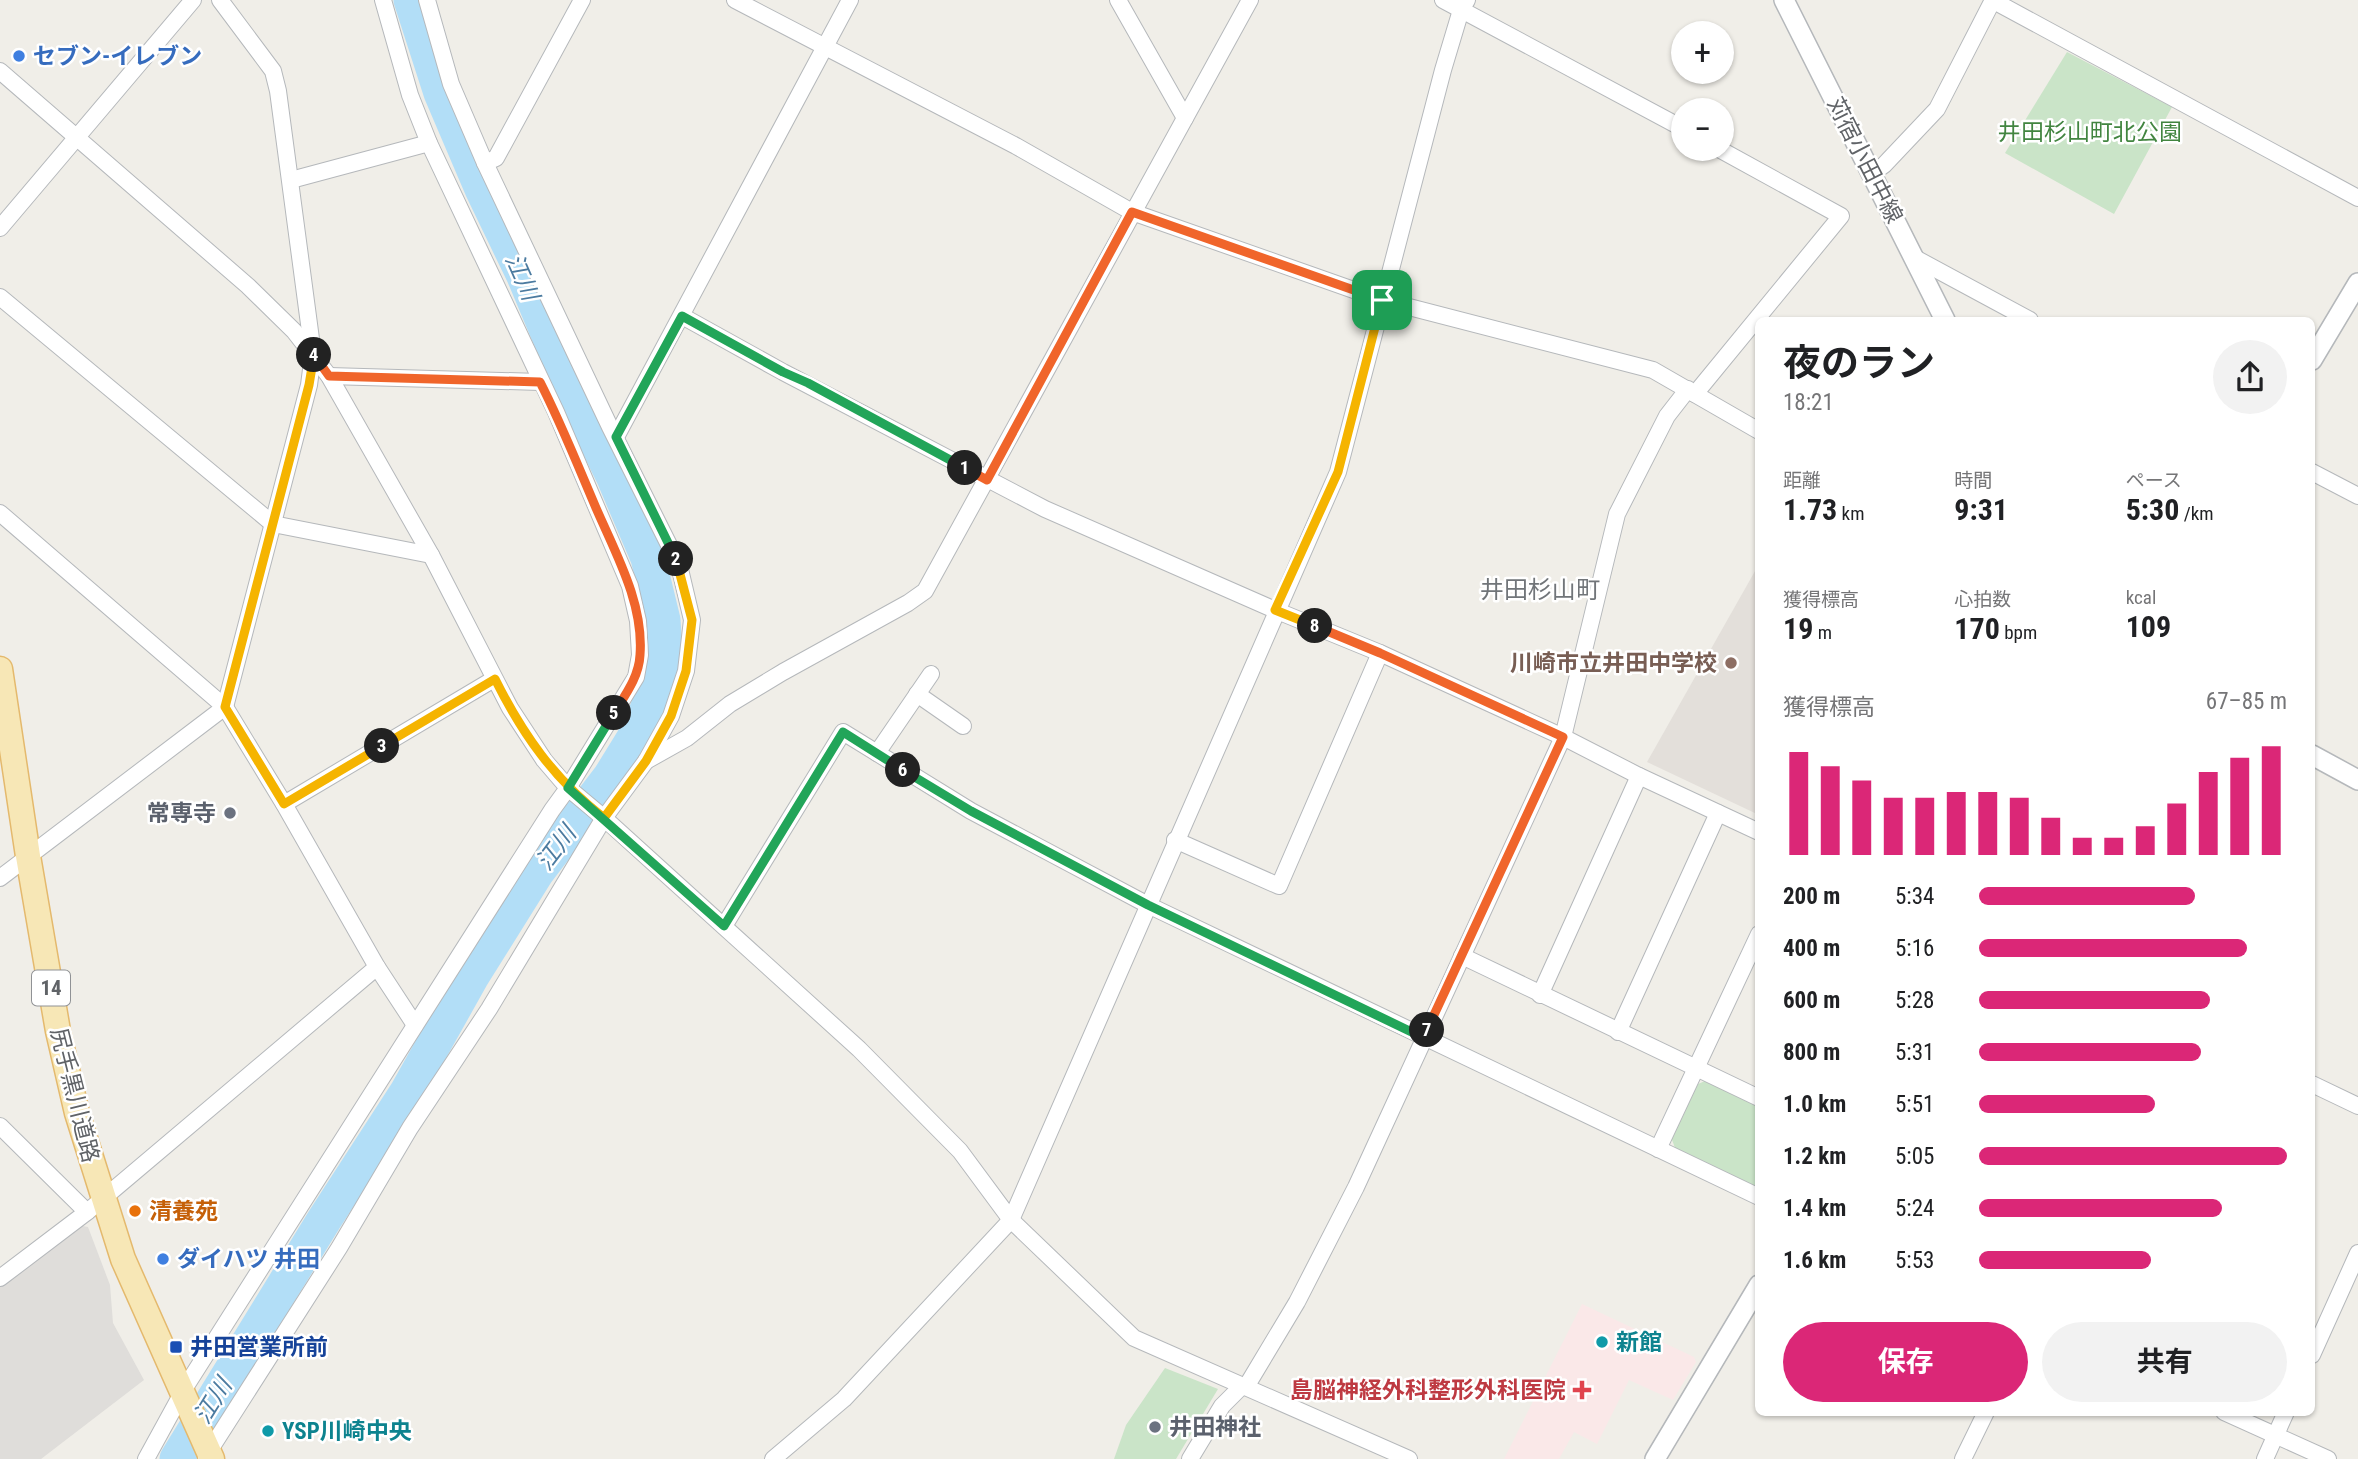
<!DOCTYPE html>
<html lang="ja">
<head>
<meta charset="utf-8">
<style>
  :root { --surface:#fff; --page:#f2f2f2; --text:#202124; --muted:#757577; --accent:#db2777 }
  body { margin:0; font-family:"Roboto Condensed","Noto Sans JP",sans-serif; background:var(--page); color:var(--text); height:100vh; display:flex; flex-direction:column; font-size:26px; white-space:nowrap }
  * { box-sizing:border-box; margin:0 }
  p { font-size:23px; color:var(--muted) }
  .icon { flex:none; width:38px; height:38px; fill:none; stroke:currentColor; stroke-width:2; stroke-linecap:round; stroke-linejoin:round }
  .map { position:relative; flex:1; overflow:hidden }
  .panel { position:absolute; left:1755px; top:317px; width:560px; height:1099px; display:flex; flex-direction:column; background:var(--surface); border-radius:10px; box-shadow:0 2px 5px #0004 }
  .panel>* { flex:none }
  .fabs { position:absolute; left:1671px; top:21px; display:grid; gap:14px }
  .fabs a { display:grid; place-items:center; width:63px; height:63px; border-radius:50%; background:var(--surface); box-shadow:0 2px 5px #0004; font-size:35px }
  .pin { position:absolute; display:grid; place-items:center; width:60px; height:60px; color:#fff; margin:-30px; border-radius:14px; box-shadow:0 4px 10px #0006 }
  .km { position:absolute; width:35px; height:35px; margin:-18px; border-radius:50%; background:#222; color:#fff; font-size:19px; line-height:35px; text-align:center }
  .round { display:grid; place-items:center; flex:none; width:74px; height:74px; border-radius:37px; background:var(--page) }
  .headline { display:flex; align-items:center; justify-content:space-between; height:119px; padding:0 28px }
  h1 { font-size:38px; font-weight:700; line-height:52px }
  .stats { display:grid; grid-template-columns:repeat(3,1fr); gap:10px; height:119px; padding:7px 28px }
  .stats div { display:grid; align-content:center }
  .stats b { font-size:30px; font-weight:700 }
  .stats small { font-size:19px; font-weight:400 }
  .stats p { font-size:19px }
  .chart { height:196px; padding:14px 28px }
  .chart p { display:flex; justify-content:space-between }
  .chart svg { width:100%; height:126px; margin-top:7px; stroke:var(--accent); stroke-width:6 }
  .action { display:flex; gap:14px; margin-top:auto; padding:14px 28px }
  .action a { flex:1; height:80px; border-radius:42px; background:var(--accent); color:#fff; font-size:28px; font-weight:700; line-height:80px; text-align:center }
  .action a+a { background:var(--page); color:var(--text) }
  ul { padding:0 28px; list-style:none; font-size:23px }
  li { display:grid; grid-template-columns:112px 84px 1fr; align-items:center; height:52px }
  li i { height:18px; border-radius:9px; background:var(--accent) }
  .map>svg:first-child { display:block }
</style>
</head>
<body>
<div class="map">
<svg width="2358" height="1459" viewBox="0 0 2358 1459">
  <rect width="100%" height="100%" fill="#f0eee8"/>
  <path fill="#dfddda" d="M 78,1225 L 88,1227 L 110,1285 L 113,1323 L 144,1380 L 41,1459 L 0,1459 L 0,1283 Z"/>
  <path fill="#e3dfda" d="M 1759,564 L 1759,815 L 1647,762 Z"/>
  <path fill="#fae8e8" d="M 1582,1304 L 1694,1357 L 1696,1362 L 1673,1400 L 1629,1380 L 1597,1444 L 1574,1432 L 1559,1459 L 1504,1459 Z"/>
  <g fill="#cae4c8">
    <path d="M 2067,52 L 2172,107 L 2114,214 L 2005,153 Z"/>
    <path d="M 1707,1080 L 1759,1106 L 1759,1188 L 1675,1148 L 1671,1137 L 1696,1085 Z"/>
    <path d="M 1165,1368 L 1218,1389 L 1176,1459 L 1114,1459 L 1126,1425 Z"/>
  </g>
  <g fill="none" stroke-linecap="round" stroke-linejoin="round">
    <path stroke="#b2def7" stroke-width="35" d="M 177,1459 L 324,1220 L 407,1092 L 472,976 L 537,872 L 610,777 L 639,730 L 654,692 L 665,650 L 663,620 L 648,558 L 614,478 L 572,391 L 524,276 L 482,189 L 441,93 L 411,0"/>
    <g stroke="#b5b8bb" stroke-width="18">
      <g id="minor">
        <path d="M 735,0 L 1016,146 L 1132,212 L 1382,300 L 1653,370 L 1759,431"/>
        <path d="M 1118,0 L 1185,118"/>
        <path d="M 1443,0 L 1684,129"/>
        <path d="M 1992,0 L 2358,198"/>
        <path d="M 0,71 L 248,286 L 294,331 L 329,376 L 431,555 L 510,708 L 544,760 L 568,788 L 604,818 L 859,1049 L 960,1151 L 1011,1220 L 1134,1338 L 1409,1459"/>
        <path d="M 485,163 L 496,158 L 582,0"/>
        <path d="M 1871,174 L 1884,165 L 1937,109 L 1993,0"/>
        <path d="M 291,180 L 429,143"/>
        <path d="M 0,228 L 193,0"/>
        <path d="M 1915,258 L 2030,320"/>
        <path d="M 0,297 L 273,524 L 431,555"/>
        <path d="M 682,316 L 783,372 L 1045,509 L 1275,610 L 1380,653 L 1563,737 L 1639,776 L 1759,832"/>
        <path d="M 329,376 L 540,382"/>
        <path d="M 1695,394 L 1841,216 L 1719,149"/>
        <path d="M 616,437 L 850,0"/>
        <path d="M 2312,472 L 2358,496"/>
        <path d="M 0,513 L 225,707 L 284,804 L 377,967 L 415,1025"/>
        <path d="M 917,694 L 963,726"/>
        <path d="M 877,753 L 931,674"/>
        <path d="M 646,761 L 687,738 L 730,704 L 783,672 L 908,603 L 925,591 L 1250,0"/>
        <path d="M 284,804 L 494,679"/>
        <path d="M 1175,840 L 1279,886 L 1380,653"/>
        <path d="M 0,878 L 225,707 L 309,385 L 313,354 L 278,91 L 273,71 L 220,0"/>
        <path d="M 724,926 L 843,732 L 971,811 L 1148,905 L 1759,1197"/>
        <path d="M 1462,956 L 1759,1098"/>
        <path d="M 1540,995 L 1639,776"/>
        <path d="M 1618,1032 L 1718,813"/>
        <path d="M 2312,1084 L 2358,1106"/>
        <path d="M 0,1126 L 87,1212"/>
        <path d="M 1658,1149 L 1759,934"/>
        <path d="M 0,1278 L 87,1212 L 377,967"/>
        <path d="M 2312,1355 L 2358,1253"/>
        <path d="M 1246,1387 L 1297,1302 L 1356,1187 L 1563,737 L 1617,514 L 1667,416 L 1688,389"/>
        <path d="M 2224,1412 L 2328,1459"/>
        <path d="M 206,1456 L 339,1248 L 410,1128 L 489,1009 L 604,818 L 646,761 L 671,716 L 686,671 L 692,620 L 679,565 L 610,427 L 485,163 L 451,84 L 427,0"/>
        <path d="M 146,1459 L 186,1386 L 552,810 L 568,788 L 636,677 L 640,655 L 638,621 L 630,586 L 556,412 L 429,143 L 410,95 L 383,0"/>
        <path d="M 773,1459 L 844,1399 L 1011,1220 L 1338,472 L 1443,70 L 1461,10 L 1467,0"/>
        <path d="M 1190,1459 L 1222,1406 L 1242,1386"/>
        <path d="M 1963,1459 L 1986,1412"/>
        <path d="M 2265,1459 L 2286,1412"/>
      </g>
    </g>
    <g stroke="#b5b8bb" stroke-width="22">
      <g id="tertiary">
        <path d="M 1784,0 L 1945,320"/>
        <path d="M 2312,360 L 2358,283"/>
        <path d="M 2312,755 L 2358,780"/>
        <path d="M 1655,1459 L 1759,1285"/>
      </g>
    </g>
    <g stroke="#e4b96d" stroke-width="27">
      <path id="primary" d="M 0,669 L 28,856 L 58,1031 L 77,1113 L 123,1259 L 212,1459"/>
    </g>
    <use href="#minor" stroke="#fff" stroke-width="16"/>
    <use href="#tertiary" stroke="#fff" stroke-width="19"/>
    <use href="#primary" stroke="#f7e7b6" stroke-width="24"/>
  </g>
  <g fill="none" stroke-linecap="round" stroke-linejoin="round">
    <g stroke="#fff" stroke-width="14">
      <path id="split-1" d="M 965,468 L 987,480 L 1132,212 L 1382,300"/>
    </g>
    <g stroke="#fff" stroke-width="14">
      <path id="split-2" d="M 676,559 L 616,437 L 682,316 L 783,372 L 808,383 L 965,468"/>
    </g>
    <g stroke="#fff" stroke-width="14">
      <path id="split-3" d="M 382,746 L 495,679 C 523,735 554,779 604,818 L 646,761 L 671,716 L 686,671 L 692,620 L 676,559"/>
    </g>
    <g stroke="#fff" stroke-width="14">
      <path id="split-4" d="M 314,355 L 309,385 L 225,707 L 284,804 L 382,746"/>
    </g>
    <g stroke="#fff" stroke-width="14">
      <path id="split-5" d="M 314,355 L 329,376 L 540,382 C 561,423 578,466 596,508 C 616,554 644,604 640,655 C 639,677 625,695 614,713"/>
    </g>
    <g stroke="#fff" stroke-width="14">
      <path id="split-6" d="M 614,713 L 568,788 L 724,926 L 843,732 L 903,770"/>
    </g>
    <g stroke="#fff" stroke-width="14">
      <path id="split-7" d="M 903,770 L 971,811 L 1148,905 L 1424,1038 L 1427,1030"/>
    </g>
    <g stroke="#fff" stroke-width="14">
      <path id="split-8" d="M 1315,626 L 1380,653 L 1563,737 L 1427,1030"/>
    </g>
    <g stroke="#fff" stroke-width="14">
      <path id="split-9" d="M 1315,626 L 1275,610 L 1338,472 L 1382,300"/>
    </g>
    <use href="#split-1" stroke="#f0652b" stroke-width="9"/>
    <use href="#split-2" stroke="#22a559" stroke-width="9"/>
    <use href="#split-3" stroke="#f5b400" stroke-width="9"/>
    <use href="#split-4" stroke="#f5b400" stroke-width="9"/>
    <use href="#split-5" stroke="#f0652b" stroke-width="9"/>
    <use href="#split-6" stroke="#22a559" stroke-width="9"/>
    <use href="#split-7" stroke="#22a559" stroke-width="9"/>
    <use href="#split-8" stroke="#f0652b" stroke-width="9"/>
    <use href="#split-9" stroke="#f5b400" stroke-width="9"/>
  </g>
  <g fill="#3f7fe0" stroke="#fff" stroke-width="2.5">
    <circle cx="19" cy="56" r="7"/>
    <circle cx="163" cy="1259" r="7"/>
  </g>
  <circle fill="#8d6e63" stroke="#fff" stroke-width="2.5" cx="1731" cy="663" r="7"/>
  <g fill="#6b7280" stroke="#fff" stroke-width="2.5">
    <circle cx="230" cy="813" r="7"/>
    <circle cx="1155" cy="1427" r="7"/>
  </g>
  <circle fill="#e8710a" stroke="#fff" stroke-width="2.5" cx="135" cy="1211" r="7"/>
  <g fill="#0f9aa8" stroke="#fff" stroke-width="2.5">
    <circle cx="1602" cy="1342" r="7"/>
    <circle cx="268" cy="1431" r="7"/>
  </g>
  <rect fill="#1a4fb4" stroke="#fff" stroke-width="2.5" x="169" y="1340" width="14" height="14" rx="3.5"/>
  <path fill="#e0444e" stroke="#fff" stroke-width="2.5" d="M1578.5 1379.5h7v7h7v7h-7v7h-7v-7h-7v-7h7z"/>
  <g text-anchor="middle" stroke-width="5" stroke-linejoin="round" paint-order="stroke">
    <rect fill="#fff" stroke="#909295" stroke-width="2" x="32" y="970.5" width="38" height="35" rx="5"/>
    <g font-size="21" font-weight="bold" fill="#606367">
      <text x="51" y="995">14</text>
    </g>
    <g font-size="23" font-weight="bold" fill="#366cbe" stroke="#fff" text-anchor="start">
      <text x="33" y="64">セブン-イレブン</text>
      <text x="177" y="1267">ダイハツ 井田</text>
    </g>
    <g font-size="23" fill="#428540" stroke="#fff">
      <text x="2090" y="140">井田杉山町北公園</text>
    </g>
    <g font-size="23" fill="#606367" stroke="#fff">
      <text transform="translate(1865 160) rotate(63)" y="8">苅宿小田中線</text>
      <text transform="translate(75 1095) rotate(76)" y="8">尻手黒川道路</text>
    </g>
    <g font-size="23" font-weight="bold" fill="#785e54" stroke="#fff" text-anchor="end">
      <text x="1717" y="671">川崎市立井田中学校</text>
    </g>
    <g font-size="23" font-weight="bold" fill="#5b616d" stroke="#fff" text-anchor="end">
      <text x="216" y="821">常専寺</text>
      <text x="1169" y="1435" text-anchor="start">井田神社</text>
    </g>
    <g font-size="23" font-weight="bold" fill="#c56008" stroke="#fff" text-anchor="start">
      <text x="149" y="1219">清養苑</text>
    </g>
    <g font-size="23" font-weight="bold" fill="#0d838f" stroke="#fff" text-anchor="start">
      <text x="1616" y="1350">新館</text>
      <text x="282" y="1439">YSP川崎中央</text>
    </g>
    <g font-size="23" font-weight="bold" fill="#164399" stroke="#fff" text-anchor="start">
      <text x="190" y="1355">井田営業所前</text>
    </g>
    <g font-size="23" font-weight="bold" fill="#be3a42" stroke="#fff" text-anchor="end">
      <text x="1566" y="1398">島脳神経外科整形外科医院</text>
    </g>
    <g font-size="24" font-style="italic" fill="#4b7ba0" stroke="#fff">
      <text transform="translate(522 277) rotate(66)" y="8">江川</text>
      <text transform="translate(556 848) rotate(-53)" y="8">江川</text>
      <text transform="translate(213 1401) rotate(-58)" y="8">江川</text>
    </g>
    <g font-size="24" fill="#717579" stroke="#fff">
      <text x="1540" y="598">井田杉山町</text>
    </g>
  </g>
</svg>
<div class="fabs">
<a>+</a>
<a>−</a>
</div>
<div class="pin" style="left:1382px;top:300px;background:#1e9e55"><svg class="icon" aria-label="arrive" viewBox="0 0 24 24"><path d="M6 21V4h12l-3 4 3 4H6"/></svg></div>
<b class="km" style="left:965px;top:468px">1</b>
<b class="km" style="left:676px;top:559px">2</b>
<b class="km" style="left:382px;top:746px">3</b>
<b class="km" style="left:314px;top:355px">4</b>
<b class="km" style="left:614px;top:713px">5</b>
<b class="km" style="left:903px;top:770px">6</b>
<b class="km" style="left:1427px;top:1030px">7</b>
<b class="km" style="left:1315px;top:626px">8</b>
<section class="panel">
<div class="headline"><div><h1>夜のラン</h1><p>18:21</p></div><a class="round"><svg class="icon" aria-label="share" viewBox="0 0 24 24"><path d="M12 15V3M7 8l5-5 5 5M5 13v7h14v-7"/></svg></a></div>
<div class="stats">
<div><p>距離</p><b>1.73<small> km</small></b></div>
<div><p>時間</p><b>9:31</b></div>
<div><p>ペース</p><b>5:30<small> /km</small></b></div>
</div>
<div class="stats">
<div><p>獲得標高</p><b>19<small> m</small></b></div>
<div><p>心拍数</p><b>170<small> bpm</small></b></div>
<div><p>kcal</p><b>109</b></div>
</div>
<div class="chart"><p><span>獲得標高</span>67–85 m</p>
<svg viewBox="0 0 160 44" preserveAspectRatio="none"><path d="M5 44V8M15 44V13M25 44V18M35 44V24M45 44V24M55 44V22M65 44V22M75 44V24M85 44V31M95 44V38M105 44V38M115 44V34M125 44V26M135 44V15M145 44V10M155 44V6"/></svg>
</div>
<ul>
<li><b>200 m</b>5:34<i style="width:70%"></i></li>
<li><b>400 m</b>5:16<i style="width:87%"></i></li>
<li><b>600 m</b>5:28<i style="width:75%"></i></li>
<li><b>800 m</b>5:31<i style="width:72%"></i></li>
<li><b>1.0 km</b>5:51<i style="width:57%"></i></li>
<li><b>1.2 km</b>5:05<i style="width:100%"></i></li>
<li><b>1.4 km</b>5:24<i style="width:79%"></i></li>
<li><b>1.6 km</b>5:53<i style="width:56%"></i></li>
</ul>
<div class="action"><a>保存</a><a>共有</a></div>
</section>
</div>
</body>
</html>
